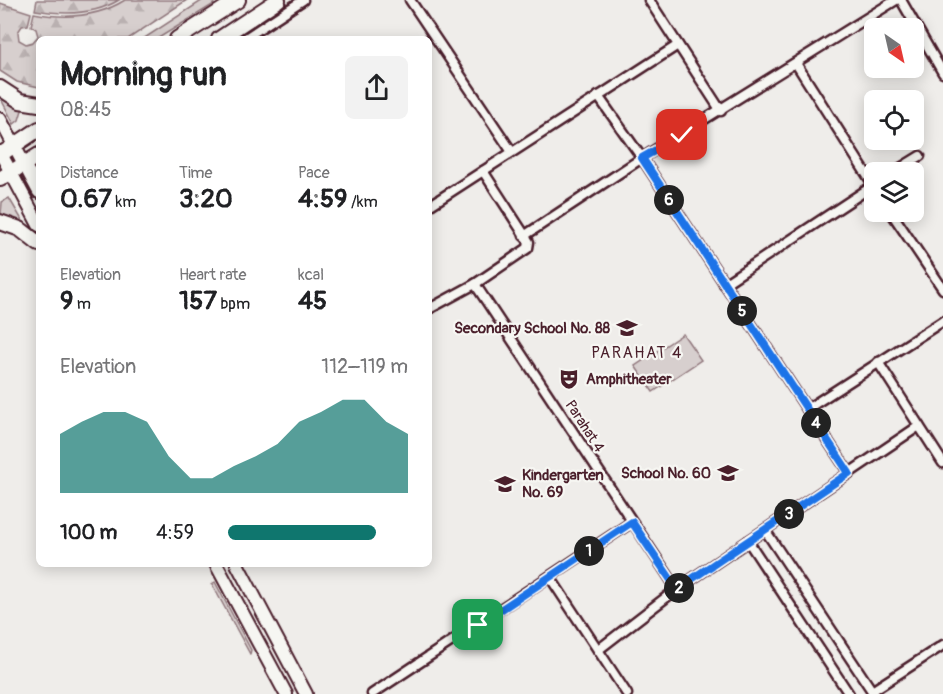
<!DOCTYPE html>
<html lang="en">
<head>
<meta charset="utf-8">
<style>
  :root { --surface:#fff; --page:#f2f2f2; --text:#202124; --muted:#757577; --accent:#0f766e }
  body { margin:0; font-family:Pangolin,sans-serif; background:var(--page); color:var(--text); height:100vh; display:flex; flex-direction:column; font-size:22px; white-space:nowrap }
  * { box-sizing:border-box; margin:0 }
  p { font-size:20px; color:var(--muted) }
  .icon { flex:none; width:33px; height:33px; fill:none; stroke:currentColor; stroke-width:2; stroke-linecap:round; stroke-linejoin:round }
  .map { position:relative; flex:1; overflow:hidden }
  .sheet { position:absolute; left:36px; top:36px; width:396px; height:531px; display:flex; flex-direction:column; background:var(--surface); border-radius:9px; box-shadow:0 3px 15px #0003 }
  .sheet>* { flex:none }
  .needle { width:39px; rotate:146deg }
  .controls { position:absolute; left:864px; top:18px; display:grid; gap:12px }
  .controls a { display:grid; place-items:center; width:60px; height:60px; border-radius:9px; background:var(--surface); box-shadow:0 3px 15px #0003; font-size:30px }
  .pin { position:absolute; display:grid; place-items:center; width:51px; height:51px; color:#fff; margin:-26px; border-radius:12px; box-shadow:0 3px 9px #0006 }
  .km { position:absolute; width:30px; height:30px; margin:-15px; border-radius:50%; background:#222; color:#fff; font-size:16px; line-height:30px; text-align:center }
  .round { display:grid; place-items:center; flex:none; width:63px; height:63px; border-radius:9px; background:var(--page) }
  .head { display:flex; align-items:center; justify-content:space-between; height:102px; padding:0 24px }
  h1 { font-size:33px; font-weight:800; line-height:45px }
  .stats { display:grid; grid-template-columns:repeat(3,1fr); gap:9px; height:102px; padding:6px 24px }
  .stats div { display:grid; align-content:center }
  .stats b { font-size:26px; font-weight:800 }
  .stats small { font-size:16px; font-weight:400 }
  .stats p { font-size:16px }
  .chart { height:168px; padding:12px 24px }
  .chart p { display:flex; justify-content:space-between }
  .chart svg { width:100%; height:108px; margin-top:6px; fill:var(--accent); opacity:.7 }
  ul { padding:0 24px; list-style:none; font-size:20px }
  li { display:grid; grid-template-columns:96px 72px 1fr; align-items:center; height:45px }
  li i { height:15px; border-radius:8px; background:var(--accent) }
  .map>svg:first-child { display:block }
</style>
</head>
<body>
<div class="map">
<svg width="943" height="694" viewBox="0 0 943 694">
  <defs>
    <pattern id="forest-firs" width="22" height="20" patternUnits="userSpaceOnUse" patternTransform="scale(1.5)"><rect width="22" height="20" fill="#d7cfce"/><path d="M5 1l3.5 6h-7zM16 11l3.5 6h-7z" fill="#bab1b1"/></pattern>
  </defs>
  <rect width="100%" height="100%" fill="#efedea"/>
  <filter id="ink" filterUnits="userSpaceOnUse"><feTurbulence type="fractalNoise" baseFrequency=".0167" numOctaves="2"/><feDisplacementMap in="SourceGraphic" scale="12" xChannelSelector="R" yChannelSelector="G"/><feConvolveMatrix kernelMatrix="1 2 1 2 8 2 1 2 1" color-interpolation-filters="sRGB"/></filter>
  <g filter="url(#ink)">
    <g fill="#d7cfce" stroke="#90777c" stroke-width="1.5">
      <path d="M 203,0 L 212,0 L 214,4 L 157,39 L 143,39 Z"/>
      <path d="M 0,97 L 23,107 L 19,120 L 14,124 Z"/>
      <path d="M 9,198 L 22,220 L 21,222 L 1,214 L 2,202 Z"/>
      <path d="M 683,334 L 701,360 L 653,392 L 635,366 Z"/>
      <path d="M 215,582 L 251,650 L 250,654 L 212,584 Z"/>
    </g>
    <g fill="url(#forest-firs)" stroke="#90777c" stroke-width="1.5">
      <path d="M 37,0 L 119,0 C 94,15 63,15 35,10 Z"/>
      <path d="M 125,0 L 187,0 L 128,39 L 39,39 L 39,87 L 17,82 L 0,71 L 0,3 L 31,13 L 28,25 L 22,26 L 18,32 L 19,40 L 26,44 L 33,42 L 38,36 L 36,29 L 31,26 L 34,13 C 65,19 98,17 125,0 Z"/>
    </g>
    <g fill="none" stroke-linecap="round" stroke-linejoin="round">
      <g stroke="#4a1f2b" stroke-width="13">
        <g id="street">
          <path d="M 410,0 L 512,152"/>
          <path d="M 649,0 L 721,111"/>
          <path d="M 901,0 L 943,73"/>
          <path d="M 244,39 L 303,0"/>
          <path d="M 797,65 L 874,186"/>
          <path d="M 598,96 L 642,158 L 849,473"/>
          <path d="M 894,172 L 920,156"/>
          <path d="M 429,206 L 678,45"/>
          <path d="M 891,212 L 943,289"/>
          <path d="M 524,236 L 642,158 L 896,0"/>
          <path d="M 475,284 L 677,589"/>
          <path d="M 724,284 L 874,185"/>
          <path d="M 429,309 L 475,284 L 528,248 L 529,242 L 483,171"/>
          <path d="M 878,362 L 943,463"/>
          <path d="M 807,409 L 943,321"/>
          <path d="M 765,530 L 874,694"/>
          <path d="M 748,541 L 849,694"/>
          <path d="M 550,577 L 627,694"/>
          <path d="M 598,650 L 677,589 L 919,426"/>
          <path d="M 872,691 L 943,645"/>
          <path d="M 372,694 L 632,522"/>
        </g>
      </g>
      <g stroke="#4a1f2b" stroke-width="16">
        <g id="secondary">
          <path d="M 0,119 L 39,192"/>
          <path d="M 0,152 L 39,225"/>
          <path d="M 216,564 L 286,694"/>
          <path d="M 237,564 L 306,694"/>
        </g>
      </g>
      <g stroke="#4a1f2b" stroke-width="18">
        <g id="primary">
          <path d="M 177,39 L 238,0"/>
          <path d="M 219,39 L 278,0"/>
          <path d="M 0,88 L 20,101 L 39,104"/>
          <path d="M 0,155 L 39,129"/>
          <path d="M 0,179 L 39,155"/>
          <path d="M 0,222 L 20,229 L 39,244"/>
        </g>
      </g>
      <use href="#street" stroke="#f6f6f2" stroke-width="8"/>
      <use href="#secondary" stroke="#f6f6f2" stroke-width="12"/>
      <use href="#primary" stroke="#f6f6f2" stroke-width="14"/>
    </g>
  </g>
  <g fill="none" stroke-linecap="round" stroke-linejoin="round" filter="url(#ink)">
    <g stroke="#fff" stroke-width="12">
      <path id="route" d="M 478,625 L 632,522 L 677,589 L 849,473 L 642,158 L 682,135"/>
    </g>
    <use href="#route" stroke="#1a73e8" stroke-width="8"/>
  </g>
  <defs>
    <g id="school-bare" transform="scale(1.62)"><path d="M0-5L7-2L0 1L-7-2ZM-4 1L0 2.5L4 1V4Q0 6-4 4Z" fill="#4a1f2b" stroke="#f6f6f2" stroke-width="2.5" paint-order="stroke"/></g>
    <g id="theatre-bare" transform="scale(1.62)"><path d="M-5-5.5Q0-4 5-5.5V0Q5 5 0 6Q-5 5-5 0ZM-3.3-2.5H-1v1.5H-3.3ZM1-2.5H3.3v1.5H1ZM-2.8 1Q0 5.5 2.8 1Z" fill="#4a1f2b" stroke="#f6f6f2" stroke-width="2.5" paint-order="stroke"/></g>
  </defs>
  <g fill-rule="evenodd">
    <use href="#school-bare" x="627" y="328"/>
    <use href="#theatre-bare" x="569" y="379"/>
    <use href="#school-bare" x="728" y="473"/>
    <use href="#school-bare" x="505" y="484"/>
  </g>
  <g text-anchor="middle" stroke-width="4.5" stroke-linejoin="round" paint-order="stroke">
    <g font-size="15" font-weight="bold" fill="#4a1f2b" stroke="#f6f6f2" text-anchor="end">
      <text x="610" y="333">Secondary School No. 88</text>
      <text x="586" y="384" text-anchor="start">Amphitheater</text>
      <text x="711" y="478">School No. 60</text>
      <text x="522" y="480" text-anchor="start">Kindergarten<tspan x="522" dy="17">No. 69</tspan></text>
    </g>
    <g font-size="15" fill="#4a1f2b" stroke="#f6f6f2">
      <text transform="translate(585 426) rotate(57)" y="5">Parahat 4</text>
    </g>
    <g font-size="16" letter-spacing="1.5" fill="#4a1f2b" stroke="#f6f6f2">
      <text x="637" y="358">PARAHAT 4</text>
    </g>
  </g>
</svg>
<div class="controls">
<a><svg class="needle" viewBox="-14 -14 28 28"><path d="M0-13l5 13h-10z" fill="#e53935"/><path d="M0 13l5-13h-10z" fill="#757577"/></svg></a>
<a><svg class="icon" aria-label="locate" viewBox="0 0 24 24"><circle cx="12" cy="12" r="6"/><path d="M12 2v4M12 18v4M2 12h4M18 12h4"/></svg></a>
<a><svg class="icon" aria-label="layers" viewBox="0 0 24 24"><path d="M12 4l9 5-9 5-9-5zM3 14l9 5 9-5"/></svg></a>
</div>
<div class="pin" style="left:478px;top:625px;background:#1e9e55"><svg class="icon" aria-label="arrive" viewBox="0 0 24 24"><path d="M6 21V4h12l-3 4 3 4H6"/></svg></div>
<div class="pin" style="left:682px;top:135px;background:#d93025"><svg class="icon" aria-label="check" viewBox="0 0 24 24"><path d="M5 12l5 5 9-10"/></svg></div>
<b class="km" style="left:589px;top:551px">1</b>
<b class="km" style="left:679px;top:588px">2</b>
<b class="km" style="left:789px;top:514px">3</b>
<b class="km" style="left:816px;top:423px">4</b>
<b class="km" style="left:742px;top:311px">5</b>
<b class="km" style="left:669px;top:200px">6</b>
<section class="sheet">
<div class="head"><div><h1>Morning run</h1><p>08:45</p></div><a class="round"><svg class="icon" aria-label="share" viewBox="0 0 24 24"><path d="M12 15V3M7 8l5-5 5 5M5 13v7h14v-7"/></svg></a></div>
<div class="stats">
<div><p>Distance</p><b>0.67<small> km</small></b></div>
<div><p>Time</p><b>3:20</b></div>
<div><p>Pace</p><b>4:59<small> /km</small></b></div>
</div>
<div class="stats">
<div><p>Elevation</p><b>9<small> m</small></b></div>
<div><p>Heart rate</p><b>157<small> bpm</small></b></div>
<div><p>kcal</p><b>45</b></div>
</div>
<div class="chart"><p><span>Elevation</span>112–119 m</p>
<svg viewBox="0 0 160 44" preserveAspectRatio="none"><path d="M0 44V20L10 15L20 11L30 11L40 15L50 29L60 38L70 38L80 33L90 29L100 24L110 15L120 11L130 6L140 6L150 15L160 20V44z"/></svg>
</div>
<ul>
<li><b>100 m</b>4:59<i style="width:82%"></i></li>
</ul>
</section>
</div>
</body>
</html>
